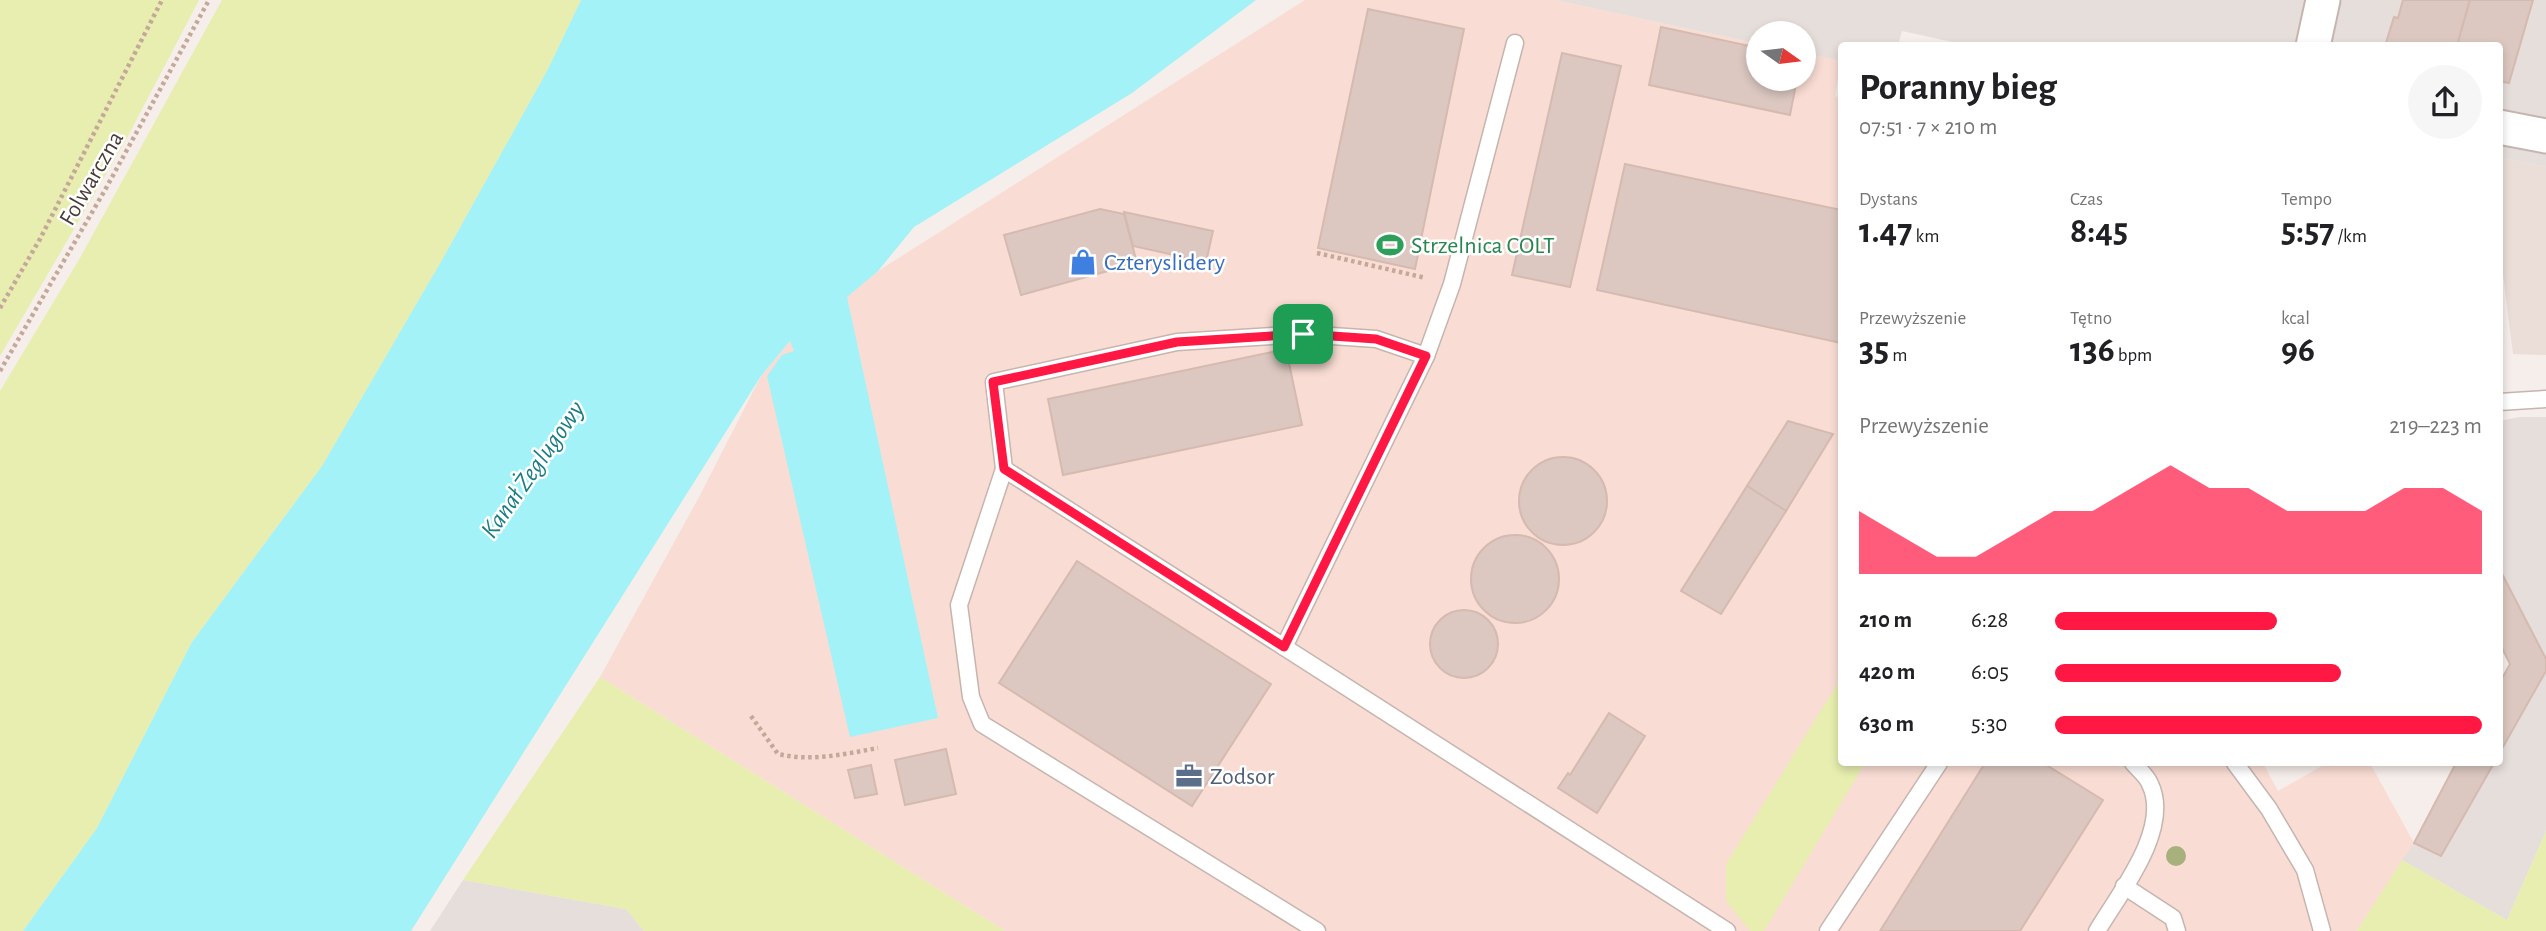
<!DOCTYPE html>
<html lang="pl">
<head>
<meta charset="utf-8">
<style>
  :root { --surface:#fff; --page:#f6f6f6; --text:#202124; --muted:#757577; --accent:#ff1844 }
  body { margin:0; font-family:"Alegreya Sans",sans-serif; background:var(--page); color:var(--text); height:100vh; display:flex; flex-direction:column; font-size:26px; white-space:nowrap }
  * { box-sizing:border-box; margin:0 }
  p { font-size:23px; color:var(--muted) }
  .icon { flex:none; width:38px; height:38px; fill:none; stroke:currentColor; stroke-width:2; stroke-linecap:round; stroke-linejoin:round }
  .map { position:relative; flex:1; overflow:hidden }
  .sheet { position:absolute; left:1838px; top:42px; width:665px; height:724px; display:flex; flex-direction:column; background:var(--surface); border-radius:7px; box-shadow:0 4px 10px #0003 }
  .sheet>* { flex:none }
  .needle { width:46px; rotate:104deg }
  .controls { position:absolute; left:1746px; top:21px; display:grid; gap:14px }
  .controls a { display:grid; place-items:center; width:70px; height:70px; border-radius:50%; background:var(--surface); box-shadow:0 4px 10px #0003; font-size:35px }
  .pin { position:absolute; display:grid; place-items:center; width:60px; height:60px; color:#fff; margin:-30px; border-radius:14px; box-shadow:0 4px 10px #0006 }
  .round { display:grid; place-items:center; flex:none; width:74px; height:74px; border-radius:37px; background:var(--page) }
  .head { display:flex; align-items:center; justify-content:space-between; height:119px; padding:0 21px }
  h1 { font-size:38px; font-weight:600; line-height:52px }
  .metrics { display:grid; grid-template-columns:repeat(3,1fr); gap:10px; height:119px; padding:7px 21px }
  .metrics div { display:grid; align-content:center }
  .metrics b { font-size:35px; font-weight:600 }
  .metrics small { font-size:19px; font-weight:400 }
  .metrics p { font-size:19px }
  .chart { height:196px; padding:14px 21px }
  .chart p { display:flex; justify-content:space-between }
  .chart svg { width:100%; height:126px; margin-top:7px; fill:var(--accent); opacity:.7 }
  ul { padding:0 21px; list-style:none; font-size:23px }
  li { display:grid; grid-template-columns:112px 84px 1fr; align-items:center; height:52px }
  li i { height:18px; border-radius:9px; background:var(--accent) }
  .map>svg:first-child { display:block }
</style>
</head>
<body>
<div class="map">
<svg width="2546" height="931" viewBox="0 0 2546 931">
  <rect width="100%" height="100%" fill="#f6eeea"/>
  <path fill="#ebded8" d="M 2499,157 L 2546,167 L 2546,355 L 2513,354 L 2501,258 Z"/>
  <path fill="#f9ddd4" d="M 1305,0 L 1555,0 L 1759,44 L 1759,79 L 1804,79 L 1804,53 L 1841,61 L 1835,96 L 1841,98 L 1841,763 L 2263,763 L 2278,791 L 2327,763 L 2370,763 L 2414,843 L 2357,931 L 1005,931 L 600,677 L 699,497 L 761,376 L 790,341 L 878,271 Z"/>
  <g fill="#e6dedb">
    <path d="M 1555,0 L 2546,0 L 2546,167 L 2499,157 L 2499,46 L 1971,46 L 1902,31 L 1898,45 L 1841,46 L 1841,61 L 1804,53 L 1804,33 L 1759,33 L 1759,44 Z"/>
    <path d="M 2520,417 L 2546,417 L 2546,659 L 2499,568 L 2499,421 Z"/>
    <path d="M 2546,671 L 2546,831 L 2507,920 L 2402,860 L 2414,843 L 2441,856 L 2494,763 L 2499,763 L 2499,754 Z"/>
    <path d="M 463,880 L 626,909 L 644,931 L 430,931 Z"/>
  </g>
  <g fill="#e7eeaf">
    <path d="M 0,0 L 199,0 L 127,138 L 0,356 Z"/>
    <path d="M 222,0 L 581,0 L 547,71 L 442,260 L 322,466 L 192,642 L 97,828 L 23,931 L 0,931 L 0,391 L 80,258 Z"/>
    <path d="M 600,677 L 1005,931 L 644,931 L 626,909 L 463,880 Z"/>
    <path d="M 1841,678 L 1841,763 L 1865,763 L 1764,931 L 1750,931 L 1726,901 L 1726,864 Z"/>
    <path d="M 2546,831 L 2546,931 L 2357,931 L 2402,860 L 2507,920 Z"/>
  </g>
  <path fill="#a2f2f8" d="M 581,0 L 1256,0 L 1132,93 L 914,227 L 878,271 L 847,297 L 938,718 L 850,737 L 767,376 L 782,355 L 794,351 L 790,341 L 761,376 L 411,931 L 23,931 L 97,828 L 192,642 L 322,466 L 442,260 L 547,71 Z"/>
  <g fill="#dcc8c1" stroke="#d5bab0" stroke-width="2">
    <path d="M 2403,0 L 2470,0 L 2457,46 L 2385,46 L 2394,17 L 2398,18 Z"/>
    <path d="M 2470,0 L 2533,0 L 2509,83 L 2499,81 L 2499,46 L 2457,46 Z"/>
    <path d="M 1368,9 L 1464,29 L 1415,269 L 1318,248 Z"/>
    <path d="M 1661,27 L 1759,48 L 1759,79 L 1797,79 L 1790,115 L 1649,85 Z"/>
    <path d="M 1562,53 L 1621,66 L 1570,287 L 1512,275 Z"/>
    <path d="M 1625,164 L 1841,210 L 1841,343 L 1597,290 Z"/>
    <path d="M 1100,209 L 1124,214 L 1137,263 L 1021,295 L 1004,235 Z"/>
    <path d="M 1124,212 L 1213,231 L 1206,262 L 1133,246 Z"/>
    <path d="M 1286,349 L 1302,425 L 1063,475 L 1048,399 Z"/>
    <path d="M 1788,421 L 1833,434 L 1786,511 L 1747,486 Z"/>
    <circle cx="1563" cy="501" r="44"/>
    <path d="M 1747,486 L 1786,511 L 1721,614 L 1681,591 Z"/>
    <circle cx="1515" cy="579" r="44"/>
    <path d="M 1077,561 L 1271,684 L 1192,806 L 999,683 Z"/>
    <path d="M 2499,568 L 2546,659 L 2546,671 L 2499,754 L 2499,684 L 2510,664 L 2499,642 Z"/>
    <circle cx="1464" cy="644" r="34"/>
    <path d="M 1609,713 L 1645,736 L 1597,813 L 1558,788 L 1568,773 L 1570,775 Z"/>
    <path d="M 946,749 L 956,794 L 905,805 L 895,760 Z"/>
    <path d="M 1985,763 L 2043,763 L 2103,800 L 2020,931 L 1880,931 Z"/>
    <path d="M 2456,763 L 2494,763 L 2441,856 L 2414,843 Z"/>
    <path d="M 871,765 L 877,794 L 855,798 L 848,770 Z"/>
  </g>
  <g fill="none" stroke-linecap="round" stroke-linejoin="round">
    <g stroke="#c6b5ae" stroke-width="19">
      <g id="service">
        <path d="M 1515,43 L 1452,284 L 1426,356 L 1284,647 L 1727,931"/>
        <path d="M 2499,402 L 2546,399"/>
        <path d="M 1004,469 L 1284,647"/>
        <path d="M 2235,763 L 2269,809 L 2305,870 L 2322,931"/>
        <path d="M 2124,886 L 2173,918 L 2177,931"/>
        <path d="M 1317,931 L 982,724 L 971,697 L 959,605 L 1004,469 L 994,382 L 1177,342 L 1303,334 L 1376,339 L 1426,356"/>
        <path d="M 1828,931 L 1939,763"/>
        <path d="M 2097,931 C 2119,894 2172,829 2150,784 C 2147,776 2138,769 2133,763"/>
      </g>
    </g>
    <g stroke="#c6b5ae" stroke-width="37">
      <g id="minor">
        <path d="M 2313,46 L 2323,0"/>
        <path d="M 2499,127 L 2546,136"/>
      </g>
    </g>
    <g stroke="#c6a89b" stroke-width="4.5" stroke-dasharray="3.5 3.5" stroke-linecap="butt">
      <path d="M 1317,253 L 1426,278"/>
      <path d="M 0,308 L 40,239 L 162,0"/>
      <path d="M 0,371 L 105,190 L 209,0"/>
      <path d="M 751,716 L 778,754 C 811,762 845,754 878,748"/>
    </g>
    <use href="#service" stroke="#fff" stroke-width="16"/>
    <use href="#minor" stroke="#fff" stroke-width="33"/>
  </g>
  <circle fill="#a6b17c" cx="2176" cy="856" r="10"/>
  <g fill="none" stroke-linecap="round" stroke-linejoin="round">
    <g stroke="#fff" stroke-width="14">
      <path id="route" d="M 1303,334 L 1376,339 L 1426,356 L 1284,647 L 1004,469 L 993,382 L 1177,342 Z"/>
    </g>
    <use href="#route" stroke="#ff1844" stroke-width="9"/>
  </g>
  <defs>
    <g id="stadium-bare" transform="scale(2.1)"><path d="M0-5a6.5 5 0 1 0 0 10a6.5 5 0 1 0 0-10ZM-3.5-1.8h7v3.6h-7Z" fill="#2e9e5b" stroke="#fff" stroke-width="2.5" paint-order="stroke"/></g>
    <g id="shop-bare" transform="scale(2.1)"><path d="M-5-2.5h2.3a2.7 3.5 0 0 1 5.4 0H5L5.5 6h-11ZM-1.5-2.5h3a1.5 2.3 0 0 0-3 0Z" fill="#3f7fe0" stroke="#fff" stroke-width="2.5" paint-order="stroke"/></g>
    <g id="office-bare" transform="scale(2.1)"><path d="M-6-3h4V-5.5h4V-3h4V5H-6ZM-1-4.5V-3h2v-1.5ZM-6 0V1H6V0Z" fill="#5c6f8a" stroke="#fff" stroke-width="2.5" paint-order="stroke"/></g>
  </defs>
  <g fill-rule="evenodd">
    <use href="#stadium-bare" x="1390" y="245"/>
    <use href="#shop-bare" x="1083" y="262"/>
    <use href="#office-bare" x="1189" y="776"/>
  </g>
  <g text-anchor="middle" stroke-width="5" stroke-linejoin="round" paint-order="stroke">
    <g font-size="24" fill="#4c3c37" stroke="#fff">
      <text transform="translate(91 178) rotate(-60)" y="8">Folwarczna</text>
    </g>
    <g font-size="24" fill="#27864d" stroke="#fff" text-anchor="start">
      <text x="1411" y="253">Strzelnica COLT</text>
    </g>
    <g font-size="24" fill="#366cbe" stroke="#fff" text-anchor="start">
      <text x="1104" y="270">Czteryslidery</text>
    </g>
    <g font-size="24" fill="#4e5e75" stroke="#fff" text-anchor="start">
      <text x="1210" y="784">Zodsor</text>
    </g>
    <g font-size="26" font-style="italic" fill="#1d7d85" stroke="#fff">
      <text transform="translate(532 469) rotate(-55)" y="9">Kanał Żeglugowy</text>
    </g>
  </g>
</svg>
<div class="controls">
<a><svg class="needle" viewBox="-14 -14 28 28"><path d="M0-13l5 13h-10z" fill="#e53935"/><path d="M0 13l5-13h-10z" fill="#757577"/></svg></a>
</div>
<div class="pin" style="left:1303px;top:334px;background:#1e9e55"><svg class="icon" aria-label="arrive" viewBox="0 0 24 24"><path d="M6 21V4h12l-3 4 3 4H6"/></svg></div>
<section class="sheet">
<div class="head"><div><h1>Poranny bieg</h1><p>07:51 · 7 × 210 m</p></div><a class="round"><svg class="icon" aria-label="share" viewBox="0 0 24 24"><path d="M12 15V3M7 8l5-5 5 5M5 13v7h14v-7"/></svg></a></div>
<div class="metrics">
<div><p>Dystans</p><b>1.47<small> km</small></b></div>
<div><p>Czas</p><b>8:45</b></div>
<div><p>Tempo</p><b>5:57<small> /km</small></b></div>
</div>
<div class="metrics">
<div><p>Przewyższenie</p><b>35<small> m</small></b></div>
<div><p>Tętno</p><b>136<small> bpm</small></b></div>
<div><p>kcal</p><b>96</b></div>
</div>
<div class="chart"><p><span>Przewyższenie</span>219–223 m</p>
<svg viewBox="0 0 160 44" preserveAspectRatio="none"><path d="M0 44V22L10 30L20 38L30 38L40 30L50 22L60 22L70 14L80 6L90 14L100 14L110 22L120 22L130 22L140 14L150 14L160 22V44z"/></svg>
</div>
<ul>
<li><b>210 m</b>6:28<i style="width:52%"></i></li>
<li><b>420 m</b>6:05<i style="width:67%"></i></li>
<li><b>630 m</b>5:30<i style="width:100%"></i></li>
</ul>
</section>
</div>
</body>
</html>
